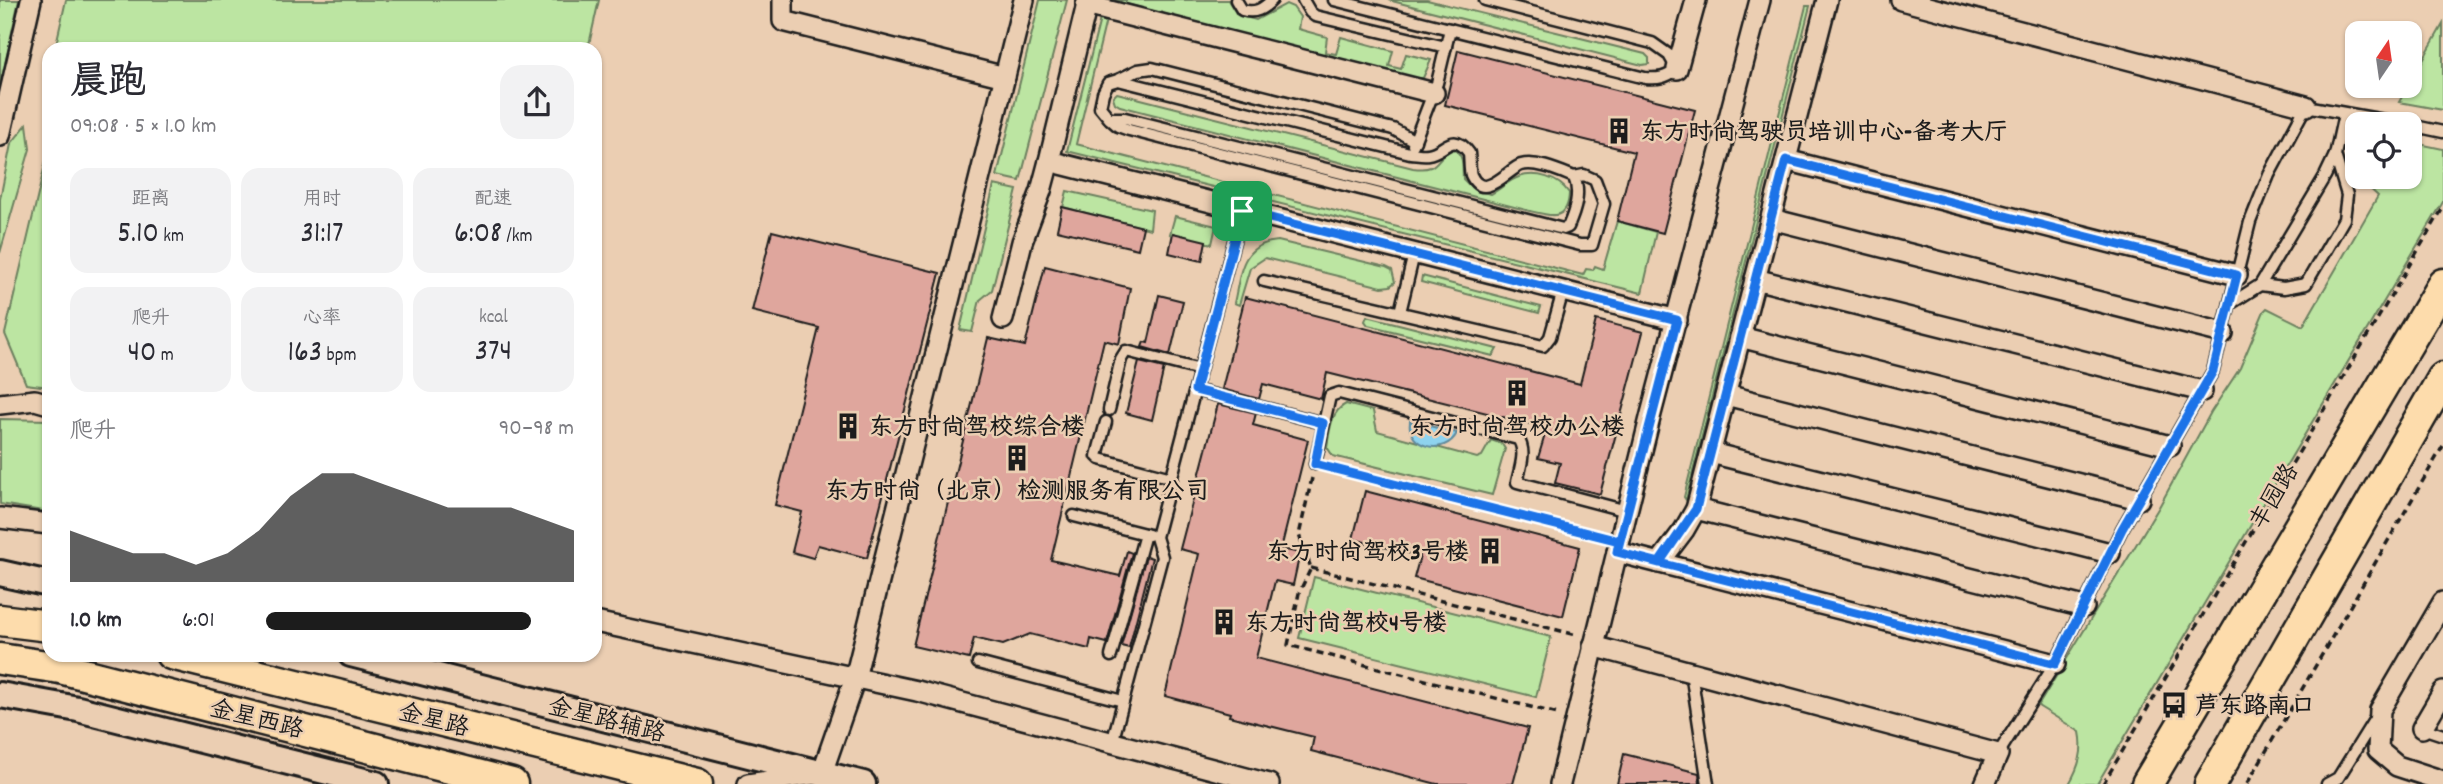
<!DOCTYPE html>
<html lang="zh">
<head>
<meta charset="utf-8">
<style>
  :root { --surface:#fff; --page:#f2f2f3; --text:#2b2b33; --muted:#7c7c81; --accent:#1c1c1c }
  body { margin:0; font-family:Dekko,"LXGW WenKai TC",sans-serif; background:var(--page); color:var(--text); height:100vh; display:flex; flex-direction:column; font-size:26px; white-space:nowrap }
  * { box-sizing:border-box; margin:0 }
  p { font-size:23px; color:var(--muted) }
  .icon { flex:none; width:38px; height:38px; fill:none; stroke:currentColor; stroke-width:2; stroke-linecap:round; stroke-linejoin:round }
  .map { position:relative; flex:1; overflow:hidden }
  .panel { position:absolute; left:42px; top:42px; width:560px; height:620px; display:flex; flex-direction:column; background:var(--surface); border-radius:21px; box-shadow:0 2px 5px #0004 }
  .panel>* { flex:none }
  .needle { width:46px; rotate:13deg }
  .tools { position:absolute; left:2345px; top:21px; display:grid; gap:14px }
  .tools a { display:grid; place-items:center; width:77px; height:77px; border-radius:14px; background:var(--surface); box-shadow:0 2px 5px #0004; font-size:35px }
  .pin { position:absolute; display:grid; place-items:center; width:60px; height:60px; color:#fff; margin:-30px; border-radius:14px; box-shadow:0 4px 10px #0006 }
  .round { display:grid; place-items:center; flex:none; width:74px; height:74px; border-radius:21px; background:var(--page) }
  .overview { display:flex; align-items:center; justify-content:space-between; height:119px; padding:0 28px }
  h1 { font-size:38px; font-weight:600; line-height:52px }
  .metrics { display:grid; grid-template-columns:repeat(3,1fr); gap:10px; height:119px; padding:7px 28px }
  .metrics div { display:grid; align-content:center; border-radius:18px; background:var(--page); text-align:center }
  .metrics b { font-size:30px; font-weight:600 }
  .metrics small { font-size:19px; font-weight:400 }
  .metrics p { font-size:19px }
  .chart { height:196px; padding:14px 28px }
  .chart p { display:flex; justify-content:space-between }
  .chart svg { width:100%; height:126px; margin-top:7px; fill:var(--accent); opacity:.7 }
  ul { padding:0 28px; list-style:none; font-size:23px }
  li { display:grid; grid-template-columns:112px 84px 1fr; align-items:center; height:52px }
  li i { height:18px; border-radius:9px; background:var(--accent) }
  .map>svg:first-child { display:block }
</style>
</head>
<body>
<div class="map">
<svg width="2443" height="784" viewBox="0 0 2443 784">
  <rect width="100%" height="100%" fill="#ebceb2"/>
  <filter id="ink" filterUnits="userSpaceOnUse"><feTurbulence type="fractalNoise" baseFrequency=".0143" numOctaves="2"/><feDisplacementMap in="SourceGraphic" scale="14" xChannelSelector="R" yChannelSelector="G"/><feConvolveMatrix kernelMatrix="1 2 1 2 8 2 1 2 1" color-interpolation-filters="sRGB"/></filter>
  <g filter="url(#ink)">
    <g fill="#bce5a2" stroke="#6c805f" stroke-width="2">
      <path d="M 0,0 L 19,0 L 0,87 Z"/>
      <path d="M 66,0 L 599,0 L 588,49 L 55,49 Z"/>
      <path d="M 1040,0 L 1067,0 L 1020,181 L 997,176 Z"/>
      <path d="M 1111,0 L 1228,0 L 1237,15 L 1256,20 L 1286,4 L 1293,7 L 1300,17 L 1298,29 L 1327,37 L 1325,52 L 1336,54 L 1341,37 L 1393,51 L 1389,66 L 1401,69 L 1406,54 L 1431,60 L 1423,78 L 1411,78 Z"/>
      <path d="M 1388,0 L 1427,0 L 1645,54 L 1649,58 L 1649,64 L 1642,65 Z"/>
      <path d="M 1806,6 L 1810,6 L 1686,500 L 1684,497 Z"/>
      <path d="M 1100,19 L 1106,20 L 1076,144 L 1583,275 L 1586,269 L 1593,270 L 1595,266 L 1603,269 L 1617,221 L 1656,232 L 1642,293 L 1067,151 Z"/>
      <path d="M 2443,24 L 2443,110 L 2399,102 Z"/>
      <path d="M 1117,93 L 1413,168 C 1442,172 1433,156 1454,149 C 1465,157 1462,166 1463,179 C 1471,188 1478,192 1491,194 C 1501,189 1509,180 1519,177 C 1536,171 1559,178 1569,193 C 1568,222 1551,216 1530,211 L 1120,106 L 1115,103 L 1113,97 Z"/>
      <path d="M 27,124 L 30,149 L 0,253 L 0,199 L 11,144 Z"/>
      <path d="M 2410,142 L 2443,149 L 2443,202 L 2097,784 L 2069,784 C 2079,767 2084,751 2080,732 L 2038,706 L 2159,507 L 2211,412 L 2240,368 L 2264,311 L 2267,308 L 2303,326 L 2378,196 C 2357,175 2353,185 2357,150 L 2357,177 L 2410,177 Z"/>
      <path d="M 49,148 L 49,387 L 26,384 L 5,334 Z"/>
      <path d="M 994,185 L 1017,190 L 992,290 L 980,300 L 972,332 L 960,330 Z"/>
      <path d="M 1067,191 L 1152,210 L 1150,229 L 1063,207 Z"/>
      <path d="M 1175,216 L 1216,226 L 1212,244 L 1170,234 Z"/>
      <path d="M 1278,241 L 1386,267 L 1392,270 L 1395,282 L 1390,286 L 1382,287 L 1265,258 L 1250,268 L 1239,305 L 1234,303 C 1241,273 1240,244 1278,241 Z"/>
      <path d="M 1422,276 L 1541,307 L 1539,313 L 1421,282 Z"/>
      <path d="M 1367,316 L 1497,349 L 1493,356 L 1368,325 L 1365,321 Z"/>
      <path d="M 1346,404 L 1373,411 L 1377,431 L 1477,458 L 1482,456 L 1491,440 L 1502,444 L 1505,449 L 1492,495 L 1333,456 L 1327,447 C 1330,431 1330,412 1346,404 Z"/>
      <path d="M 0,419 L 49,420 L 49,512 L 0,504 Z"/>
      <path d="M 1314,577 L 1551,637 L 1536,697 L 1299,638 Z"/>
    </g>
    <path fill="#8ed3ef" stroke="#608a9b" stroke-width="2" d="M 1410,421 L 1457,433 C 1445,457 1406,448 1410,421 Z"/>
    <g fill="#dfa69d" stroke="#1c1c1c" stroke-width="2">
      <path d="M 1458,50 L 1695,110 L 1663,233 L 1617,221 L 1634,152 L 1445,105 Z"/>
      <path d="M 1062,207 L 1143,227 L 1138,249 L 1057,230 Z"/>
      <path d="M 772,231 L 940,273 L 867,558 L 818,545 L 813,558 L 792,552 L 802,512 L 775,505 L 819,328 L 752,311 Z"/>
      <path d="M 1173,233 L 1206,241 L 1202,261 L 1169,253 Z"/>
      <path d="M 1045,266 L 1130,288 L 1119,344 L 1104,340 L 1051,560 L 1120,576 L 1127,551 L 1132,553 L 1107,643 L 1091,639 L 1089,649 L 1030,634 L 1003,645 L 974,638 L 969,659 L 913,646 L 988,338 L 1025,346 Z"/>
      <path d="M 1159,295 L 1183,301 L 1170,355 L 1142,347 L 1144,342 L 1148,343 Z"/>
      <path d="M 1245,297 L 1580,384 L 1596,320 L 1643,332 L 1600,494 L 1555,483 L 1560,463 L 1538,458 L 1547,428 L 1327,373 L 1321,399 L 1263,384 L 1259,399 L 1222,389 Z"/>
      <path d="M 1139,362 L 1164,368 L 1152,420 L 1126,413 Z"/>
      <path d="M 1218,404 L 1256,413 L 1253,425 L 1308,440 L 1281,549 L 1300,553 L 1293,585 L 1275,581 L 1256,658 L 1528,728 L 1513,784 L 1437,784 L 1311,751 L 1314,737 L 1229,716 L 1230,713 L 1165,696 L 1199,554 L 1180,549 Z"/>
      <path d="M 1365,491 L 1580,547 L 1563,616 L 1414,578 L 1420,556 L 1353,539 Z"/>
      <path d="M 1146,556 L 1152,558 L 1129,648 L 1121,646 Z"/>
      <path d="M 1624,754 L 1699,773 L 1700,784 L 1617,784 Z"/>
    </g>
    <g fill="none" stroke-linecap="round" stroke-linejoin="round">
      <g stroke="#1c1c1c" stroke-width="15">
        <g id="service">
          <path d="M 1236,0 L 1242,10 C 1255,14 1263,9 1272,0"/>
          <path d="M 1303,0 L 1310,12 L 1315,16 L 1446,47"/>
          <path d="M 1334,0 L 1645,78 C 1659,79 1666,78 1677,69 L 1669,55 L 1652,43 L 1485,0"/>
          <path d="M 1118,80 L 1410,153 C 1415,153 1422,155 1428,154 C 1445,152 1452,130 1469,153 C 1470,160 1469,169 1471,175 C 1484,203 1508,169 1521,165 C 1537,161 1559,171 1574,177 C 1581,193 1575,211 1568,227 L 1563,229 L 1125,118 L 1109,118 L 1100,107 L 1103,93 L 1108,83 Z"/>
          <path d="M 1118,80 L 1138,70 L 1152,68 L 1393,129 L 1415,141"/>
          <path d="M 1110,119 L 1118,126 L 1129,130 L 1580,245 L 1592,245 L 1604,204 L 1595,180 L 1584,175 L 1574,177"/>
          <path d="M 2410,125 L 2443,132"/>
          <path d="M 1413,145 L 1437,83 L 1450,29"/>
          <path d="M 1264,281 L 1543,346 L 1550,337 L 1563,291"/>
          <path d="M 2260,285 L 2284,288 L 2306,284 L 2344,219 L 2347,195 L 2335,155"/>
          <path d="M 2230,304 L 2260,285 L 2325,176 L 2335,155 L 2344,114"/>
          <path d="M 1400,312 L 1414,254"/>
          <path d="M 1195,390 L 1323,423"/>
          <path d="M 1109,410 L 1121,359 L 1126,351 L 1200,370"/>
          <path d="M 1106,422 L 1097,456 L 1100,459 L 1172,478"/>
          <path d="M 1315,464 L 1330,396 L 1339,393 L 1518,439 C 1527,451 1520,468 1517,482 L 1627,511"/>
          <path d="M 1074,516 L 1149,535"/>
          <path d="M 1111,656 L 1145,534"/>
          <path d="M 978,663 L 1123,701"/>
          <path d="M 1691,672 L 1708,784"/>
          <path d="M 2422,728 L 2443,735"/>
          <path d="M 1112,743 L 1162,557 L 1156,537 L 1242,211"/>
          <path d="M 1998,754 L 2055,664 L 2122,529 L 2213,371 L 2250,222 L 2269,175 L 2306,106 L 2406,124"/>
          <path d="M 2327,784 L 2338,778 L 2376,717"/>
        </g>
      </g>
      <g stroke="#1c1c1c" stroke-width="24">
        <g id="minor">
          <path d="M 783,0 L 783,21 L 1005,77"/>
          <path d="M 1088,0 L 1049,161 L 1677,320"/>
          <path d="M 1901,0 L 2306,106"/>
          <path d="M 1086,5 L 1434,93"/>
          <path d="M 1677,69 L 1696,0"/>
          <path d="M 0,136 L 31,0"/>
          <path d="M 1786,160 L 2237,275"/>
          <path d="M 1771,219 L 2223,333"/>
          <path d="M 1755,279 L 2202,391"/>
          <path d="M 1003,319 L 1022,242 L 1041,191 L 1049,161"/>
          <path d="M 1740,337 L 2170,446"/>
          <path d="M 1726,395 L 2139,499"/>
          <path d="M 0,404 L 35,400 L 49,404"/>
          <path d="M 1711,453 L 2110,553"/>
          <path d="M 1696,509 L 2084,607"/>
          <path d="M 0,518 L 49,524"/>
          <path d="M 1617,552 L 2055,664"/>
          <path d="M 1659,563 L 1684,530 L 1696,509 L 1827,0"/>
          <path d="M 2443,602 L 2380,710 L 2378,750 L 2397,766 L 2443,781"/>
          <path d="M 595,622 L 917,691 L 1269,784"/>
          <path d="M 1593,646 L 1998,754 L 1985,784"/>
          <path d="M 2422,728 L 2443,692"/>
          <path d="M 748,784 L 822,773 L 855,678 L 1024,0"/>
          <path d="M 1560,784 L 1651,414 L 1760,0"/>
        </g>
      </g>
      <g stroke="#1c1c1c" stroke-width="30">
        <g id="tertiary">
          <path d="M 0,573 L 49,584"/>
          <path d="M 351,654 L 863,784"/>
          <path d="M 0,695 L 78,709 L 376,784"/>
        </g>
      </g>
      <g stroke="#1c1c1c" stroke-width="35">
        <g id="primary">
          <path d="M 0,620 L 49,626"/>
          <path d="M 171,654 L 697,784"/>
          <path d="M 0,659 L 60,668 L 512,784"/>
          <path d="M 2147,784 L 2443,284"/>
          <path d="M 2210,784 L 2443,378"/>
        </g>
      </g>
      <g stroke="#1c1c1c" stroke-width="3.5" stroke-dasharray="7 5" stroke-linecap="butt">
        <path d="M 1329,468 L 1600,536"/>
        <path d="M 1312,478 L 1299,535 L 1311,568 L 1299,593 L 1288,645 L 1558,714"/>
        <path d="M 1311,568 L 1577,635"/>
        <path d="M 2103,784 L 2443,208"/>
        <path d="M 2247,784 L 2443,446"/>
      </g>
      <use href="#service" stroke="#ebceb2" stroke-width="10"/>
      <use href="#minor" stroke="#ebceb2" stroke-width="19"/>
      <use href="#tertiary" stroke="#ebceb2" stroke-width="24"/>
      <use href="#primary" stroke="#fddcac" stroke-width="30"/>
    </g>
  </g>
  <g fill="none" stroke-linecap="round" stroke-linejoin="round" filter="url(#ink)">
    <g stroke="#fff" stroke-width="14">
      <path id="route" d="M 1242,211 L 1195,390 L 1323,423 L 1315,464 L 1619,541 L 1617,552 C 1763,589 1909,626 2055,664 L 2122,529 L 2213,371 L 2237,275 L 1786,160 L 1696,509 L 1659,563 L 1617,552 L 1677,320 L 1242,211"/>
    </g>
    <use href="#route" stroke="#1a73e8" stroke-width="9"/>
  </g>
  <defs>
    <g id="building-bare" transform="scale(2.1)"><path d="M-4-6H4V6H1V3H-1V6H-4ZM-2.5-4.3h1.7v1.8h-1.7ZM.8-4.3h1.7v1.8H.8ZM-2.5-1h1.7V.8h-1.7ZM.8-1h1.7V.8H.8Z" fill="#1c1c1c" stroke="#ebceb2" stroke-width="2.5" paint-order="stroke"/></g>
    <g id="bus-bare" transform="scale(2.1)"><path d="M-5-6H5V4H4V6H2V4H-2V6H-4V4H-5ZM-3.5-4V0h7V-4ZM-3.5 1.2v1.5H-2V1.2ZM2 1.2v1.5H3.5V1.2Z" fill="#1c1c1c" stroke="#ebceb2" stroke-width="2.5" paint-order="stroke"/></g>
  </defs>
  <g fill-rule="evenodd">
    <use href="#building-bare" x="1619" y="131"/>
    <use href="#building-bare" x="1517" y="393"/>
    <use href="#building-bare" x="848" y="426"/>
    <use href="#building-bare" x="1017" y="458"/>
    <use href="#building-bare" x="1490" y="551"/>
    <use href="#building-bare" x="1224" y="622"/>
    <use href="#bus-bare" x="2174" y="705"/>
  </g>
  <g text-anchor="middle" stroke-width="5" stroke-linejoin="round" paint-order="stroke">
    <g font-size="24" font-weight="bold" fill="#1c1c1c" stroke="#ebceb2" text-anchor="start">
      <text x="1640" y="139">东方时尚驾驶员培训中心-备考大厅</text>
      <text x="869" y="434">东方时尚驾校综合楼</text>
      <text x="1517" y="434" text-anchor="middle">东方时尚驾校办公楼</text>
      <text x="1017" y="498" text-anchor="middle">东方时尚（北京）检测服务有限公司</text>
      <text x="1469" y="559" text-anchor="end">东方时尚驾校3号楼</text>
      <text x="1245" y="630">东方时尚驾校4号楼</text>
      <text x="2195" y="713">芦东路南口</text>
    </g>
    <g font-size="24" fill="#1c1c1c" stroke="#ebceb2">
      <text transform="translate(2273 496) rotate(-59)" y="8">丰园路</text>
      <text transform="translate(257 718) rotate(14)" y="8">金星西路</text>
      <text transform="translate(434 719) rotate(14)" y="8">金星路</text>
      <text transform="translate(607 719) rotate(14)" y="8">金星路辅路</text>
    </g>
  </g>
</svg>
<div class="tools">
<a><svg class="needle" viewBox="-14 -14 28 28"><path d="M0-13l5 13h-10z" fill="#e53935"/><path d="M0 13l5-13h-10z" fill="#7c7c81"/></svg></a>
<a><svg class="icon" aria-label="locate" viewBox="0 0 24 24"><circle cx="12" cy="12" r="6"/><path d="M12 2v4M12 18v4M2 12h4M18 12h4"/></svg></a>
</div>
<div class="pin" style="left:1242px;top:211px;background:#1e9e55"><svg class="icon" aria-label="arrive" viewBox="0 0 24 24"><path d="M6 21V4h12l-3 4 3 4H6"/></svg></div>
<section class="panel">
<div class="overview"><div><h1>晨跑</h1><p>09:08 · 5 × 1.0 km</p></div><a class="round"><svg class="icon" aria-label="share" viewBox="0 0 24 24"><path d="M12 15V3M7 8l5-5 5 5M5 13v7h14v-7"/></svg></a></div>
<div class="metrics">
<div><p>距离</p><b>5.10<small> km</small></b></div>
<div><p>用时</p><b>31:17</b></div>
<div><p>配速</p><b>6:08<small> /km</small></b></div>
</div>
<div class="metrics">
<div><p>爬升</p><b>40<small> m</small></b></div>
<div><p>心率</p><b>163<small> bpm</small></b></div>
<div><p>kcal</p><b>374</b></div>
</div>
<div class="chart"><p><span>爬升</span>90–98 m</p>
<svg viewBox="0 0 160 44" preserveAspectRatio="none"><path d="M0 44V26L10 30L20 34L30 34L40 38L50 34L60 26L70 14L80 6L90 6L100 10L110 14L120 18L130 18L140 18L150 22L160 26V44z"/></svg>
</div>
<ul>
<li><b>1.0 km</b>6:01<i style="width:86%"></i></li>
</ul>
</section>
</div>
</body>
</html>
